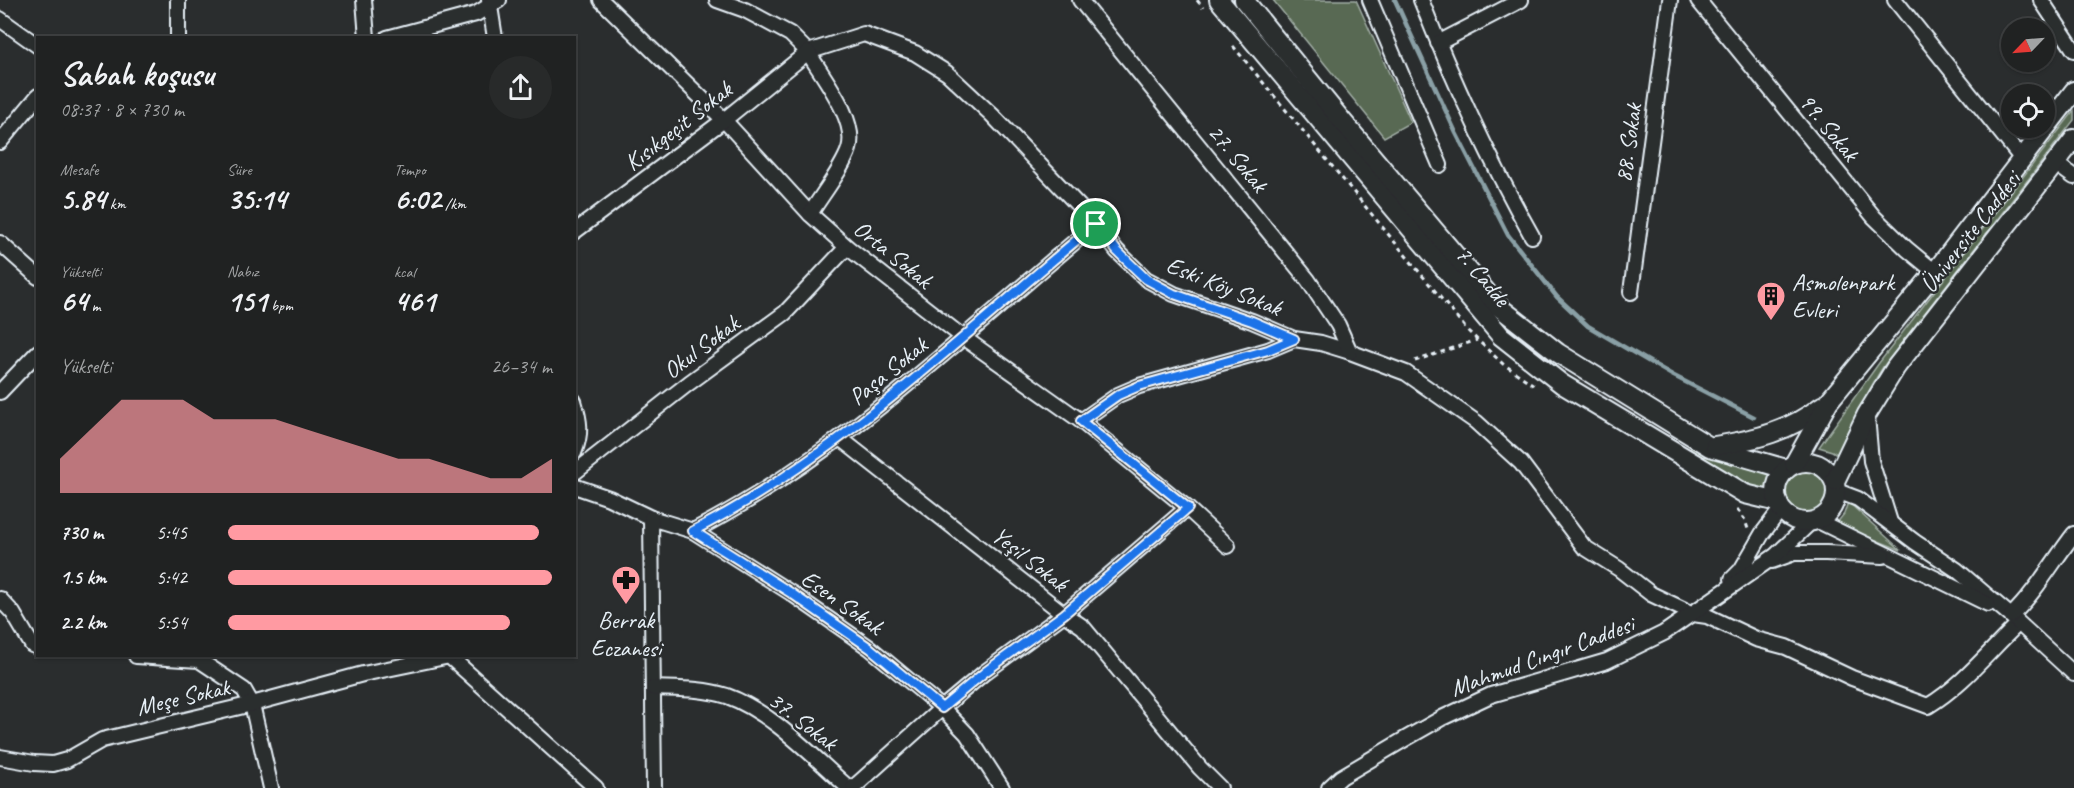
<!DOCTYPE html>
<html lang="tr">
<head>
<meta charset="utf-8">
<style>
  :root { --surface:#202222; --page:#282a2a; --text:#f1f3f6; --muted:#a2a4a5; --line:#3d3f40; --accent:#ff9aa2 }
  body { margin:0; font-family:Caveat,sans-serif; background:var(--page); color:var(--text); height:100vh; display:flex; flex-direction:column; font-size:22px; white-space:nowrap }
  * { box-sizing:border-box; margin:0 }
  p { font-size:20px; color:var(--muted) }
  .icon { flex:none; width:33px; height:33px; fill:none; stroke:currentColor; stroke-width:2; stroke-linecap:round; stroke-linejoin:round }
  .map { position:relative; flex:1; overflow:hidden }
  .side { position:absolute; left:36px; top:36px; width:540px; height:621px; display:flex; flex-direction:column; background:var(--surface); border-radius:0px; box-shadow:0 2px 4px #0004,0 0 0 2px var(--line) }
  .side>* { flex:none }
  .needle { width:39px; rotate:245deg }
  .tools { position:absolute; left:2001px; top:18px; display:grid; gap:12px }
  .tools a { display:grid; place-items:center; width:54px; height:54px; border-radius:50%; background:var(--surface); box-shadow:0 2px 4px #0004,0 0 0 2px var(--line); font-size:30px }
  .pin { position:absolute; display:grid; place-items:center; width:51px; height:51px; color:#fff; margin:-26px; border:3px solid #fff; border-radius:50%; box-shadow:0 2px 6px #0007 }
  .round { display:grid; place-items:center; flex:none; width:63px; height:63px; border-radius:32px; background:var(--page) }
  .overview { display:flex; align-items:center; justify-content:space-between; height:102px; padding:0 24px }
  h1 { font-size:33px; font-weight:800; line-height:45px }
  .figures { display:grid; grid-template-columns:repeat(3,1fr); gap:9px; height:102px; padding:6px 24px }
  .figures div { display:grid; align-content:center }
  .figures b { font-size:30px; font-weight:800 }
  .figures small { font-size:16px; font-weight:400 }
  .figures p { font-size:16px }
  .chart { height:168px; padding:12px 24px }
  .chart p { display:flex; justify-content:space-between }
  .chart svg { width:100%; height:108px; margin-top:6px; fill:var(--accent); opacity:.7 }
  ul { padding:0 24px; list-style:none; font-size:20px }
  li { display:grid; grid-template-columns:96px 72px 1fr; align-items:center; height:45px }
  li i { height:15px; border-radius:8px; background:var(--accent) }
  .map>svg:first-child { display:block }
</style>
</head>
<body>
<div class="map">
<svg width="2074" height="788" viewBox="0 0 2074 788">
  <rect width="100%" height="100%" fill="#2a2d2e"/>
  <filter id="ink" filterUnits="userSpaceOnUse"><feTurbulence type="fractalNoise" baseFrequency=".0167" numOctaves="2"/><feDisplacementMap in="SourceGraphic" scale="12" xChannelSelector="R" yChannelSelector="G"/><feConvolveMatrix kernelMatrix="1 2 1 2 8 2 1 2 1" color-interpolation-filters="sRGB"/></filter>
  <g filter="url(#ink)">
    <g fill="#596952" stroke="#a0ada5" stroke-width="1.5">
      <path d="M 1273,0 L 1356,0 L 1411,122 L 1384,137 Z"/>
      <path d="M 2074,111 L 2074,120 L 1883,367 C 1865,395 1852,425 1840,456 L 1832,451 L 1819,447 L 1879,363 Z"/>
      <path d="M 1692,445 L 1772,470 L 1765,493 L 1690,450 Z"/>
      <circle cx="1806" cy="493" r="21"/>
      <path d="M 1848,502 L 1901,550 L 1836,524 L 1844,514 Z"/>
    </g>
    <g fill="none" stroke-linecap="round" stroke-linejoin="round">
      <path stroke="#8aa0a6" stroke-width="4.5" d="M 1395,0 L 1456,133 L 1508,235 L 1557,297 L 1588,326 L 1672,375 L 1754,417"/>
      <g stroke="#e8f1f8" stroke-width="18">
        <g id="minor">
          <path d="M 364,0 L 367,38"/>
          <path d="M 489,0 L 495,38"/>
          <path d="M 601,0 L 724,120 L 810,214 L 847,247 L 964,338 L 1081,421 L 1187,508 L 1228,546"/>
          <path d="M 717,0 L 745,10 L 790,34 L 808,52 L 864,34 L 915,53 L 947,73 L 992,115 L 1096,224 L 1117,251 L 1146,279 L 1174,294 L 1252,321 L 1294,339 L 1321,343 L 1350,352 L 1406,373 L 1476,422 L 1521,463 L 1584,547 L 1619,569 L 1651,594 L 1693,614 L 1707,616 L 1756,639 L 1786,647 L 1852,678 L 1928,706 C 1964,684 1988,652 2018,624"/>
          <path d="M 1080,0 L 1308,280 L 1338,325 L 1350,352"/>
          <path d="M 1370,0 L 1440,165"/>
          <path d="M 1421,0 C 1453,81 1490,161 1532,236"/>
          <path d="M 1698,0 L 1874,217 L 1907,249 L 1935,272"/>
          <path d="M 1895,0 L 2021,158"/>
          <path d="M 2041,0 L 2074,50"/>
          <path d="M 0,19 L 38,46"/>
          <path d="M 178,38 L 178,0"/>
          <path d="M 387,38 L 476,14 L 499,0"/>
          <path d="M 1438,43 L 1521,0"/>
          <path d="M 0,142 L 38,96"/>
          <path d="M 2055,163 L 2074,177"/>
          <path d="M 574,232 L 724,120 L 808,52 C 822,76 858,120 849,149 C 843,168 821,196 810,214"/>
          <path d="M 0,243 L 38,277"/>
          <path d="M 1631,292 L 1670,0"/>
          <path d="M 0,392 L 38,352"/>
          <path d="M 574,401 C 580,421 582,433 574,453"/>
          <path d="M 1867,416 L 1871,461 L 1890,522"/>
          <path d="M 1081,421 L 1118,395 L 1139,386 L 1268,350 L 1294,339"/>
          <path d="M 841,439 L 1064,614 L 1083,627 L 1200,768 L 1220,788"/>
          <path d="M 574,473 L 689,383 L 785,313 L 847,247"/>
          <path d="M 574,486 L 609,498 L 651,518 L 693,531 L 791,593 L 870,648 L 942,708 L 967,734 L 1002,788"/>
          <path d="M 1837,491 L 1858,499 L 1915,542 L 1957,570 L 2011,616 L 2074,674"/>
          <path d="M 651,518 L 654,788"/>
          <path d="M 1818,521 L 1988,604"/>
          <path d="M 693,531 C 845,453 966,331 1096,224"/>
          <path d="M 1772,561 L 1794,553 L 1826,553 L 1883,556"/>
          <path d="M 1732,579 L 1741,570 L 1762,534 L 1781,509"/>
          <path d="M 0,599 L 13,613 L 32,645 L 38,647"/>
          <path d="M 2011,616 C 2036,592 2053,561 2074,534"/>
          <path d="M 136,656 L 199,660 L 244,690 L 252,704 L 271,788"/>
          <path d="M 449,656 L 596,788"/>
          <path d="M 653,688 C 678,689 702,688 727,696 C 772,712 813,757 849,788"/>
          <path d="M 0,757 L 34,763 L 53,764 L 67,760 L 102,740 L 252,704 L 363,674 L 450,656"/>
          <path d="M 853,788 L 942,708 L 985,672 L 1064,614 L 1187,508"/>
          <path d="M 1329,788 L 1341,777 L 1405,739 L 1442,718 L 1491,695 L 1607,661 L 1664,633 L 1775,556 L 1810,523"/>
        </g>
      </g>
      <g stroke="#e8f1f8" stroke-width="22">
        <g id="secondary">
          <path d="M 1219,0 L 1501,336 L 1562,384 L 1745,494 L 1778,502"/>
          <path d="M 1244,0 L 1343,122 L 1499,307 L 1558,353 L 1710,447 L 1786,469"/>
          <path d="M 1715,446 C 1757,439 1788,432 1822,406"/>
          <circle cx="1806" cy="492" r="30"/>
          <path d="M 1794,464 L 1829,401 L 1935,272 L 2074,91"/>
          <path d="M 1835,481 L 1867,414 L 1896,367 L 2074,139"/>
        </g>
      </g>
      <g stroke="#e8f1f8" stroke-width="3" stroke-dasharray="4.5 4.5" stroke-linecap="butt">
        <path d="M 1197,0 L 1203,8"/>
        <path d="M 1233,46 L 1468,331 L 1503,364 L 1537,387"/>
        <path d="M 1415,361 L 1477,340"/>
        <path d="M 1737,509 L 1745,520 L 1748,529"/>
      </g>
      <use href="#minor" stroke="#2a2d2e" stroke-width="14"/>
      <use href="#secondary" stroke="#2a2d2e" stroke-width="18"/>
    </g>
  </g>
  <g fill="none" stroke-linecap="round" stroke-linejoin="round" filter="url(#ink)">
    <g stroke="#fff" stroke-width="12">
      <path id="route" d="M 1096,224 L 1117,251 L 1146,279 L 1174,294 L 1252,321 L 1294,339 L 1268,350 L 1139,386 L 1118,395 L 1081,421 L 1188,508 L 1064,614 L 985,672 L 942,708 L 870,648 L 791,593 L 693,531 C 845,453 966,331 1096,224 Z"/>
    </g>
    <use href="#route" stroke="#1a73e8" stroke-width="8"/>
  </g>
  <defs>
    <g id="building-pin" transform="scale(1.5)"><path d="M0 17L-7.5 6A9.5 9.5 0 1 1 7.5 6Z" fill="#ff9aa2" stroke="#2a2d2e"/><path d="M-4-6H4V6H1V3H-1V6H-4ZM-2.5-4.3h1.7v1.8h-1.7ZM.8-4.3h1.7v1.8H.8ZM-2.5-1h1.7V.8h-1.7ZM.8-1h1.7V.8H.8Z" fill="#111"/></g>
    <g id="pharmacy-pin" transform="scale(1.5)"><path d="M0 17L-7.5 6A9.5 9.5 0 1 1 7.5 6Z" fill="#ff9aa2" stroke="#2a2d2e"/><path d="M-2-6h4v4h4v4h-4v4h-4v-4h-4v-4h4Z" fill="#111"/></g>
  </defs>
  <g fill-rule="evenodd">
    <use href="#building-pin" x="1771" y="296"/>
    <use href="#pharmacy-pin" x="626" y="580"/>
  </g>
  <g text-anchor="middle" stroke-width="5" stroke-linejoin="round" paint-order="stroke">
    <g font-size="24" fill="#e8f1f8" stroke="#2a2d2e">
      <text transform="translate(678 126) rotate(-38)" y="8">Kısıkgeçit Sokak</text>
      <text transform="translate(1829 127) rotate(51)" y="8">99. Sokak</text>
      <text transform="translate(1628 143) rotate(-82)" y="8">88. Sokak</text>
      <text transform="translate(1238 158) rotate(51)" y="8">27. Sokak</text>
      <text transform="translate(1970 232) rotate(-52)" y="8">Üniversite Caddesi</text>
      <text transform="translate(893 254) rotate(39)" y="8">Orta Sokak</text>
      <text transform="translate(1483 276) rotate(50)" y="8">7. Cadde</text>
      <text transform="translate(1224 286) rotate(22)" y="8">Eski Köy Sokak</text>
      <text transform="translate(701 347) rotate(-37)" y="8">Okul Sokak</text>
      <text transform="translate(888 371) rotate(-39)" y="8">Paşa Sokak</text>
      <text transform="translate(1030 559) rotate(38)" y="8">Yeşil Sokak</text>
      <text transform="translate(842 602) rotate(35)" y="8">Esen Sokak</text>
      <text transform="translate(1542 656) rotate(-20)" y="8">Mahmud Cıngır Caddesi</text>
      <text transform="translate(183 697) rotate(-13)" y="8">Meşe Sokak</text>
      <text transform="translate(803 721) rotate(38)" y="8">37. Sokak</text>
    </g>
    <g font-size="24" fill="#e8f1f8" stroke="#2a2d2e" text-anchor="start">
      <text x="1792" y="290">Asmolenpark<tspan x="1792" dy="28">Evleri</tspan></text>
      <text x="626" y="628" text-anchor="middle">Berrak<tspan x="626" dy="28">Eczanesi</tspan></text>
    </g>
  </g>
</svg>
<div class="tools">
<a><svg class="needle" viewBox="-14 -14 28 28"><path d="M0-13l5 13h-10z" fill="#e53935"/><path d="M0 13l5-13h-10z" fill="#a2a4a5"/></svg></a>
<a><svg class="icon" aria-label="locate" viewBox="0 0 24 24"><circle cx="12" cy="12" r="6"/><path d="M12 2v4M12 18v4M2 12h4M18 12h4"/></svg></a>
</div>
<div class="pin" style="left:1096px;top:224px;background:#1e9e55"><svg class="icon" aria-label="arrive" viewBox="0 0 24 24"><path d="M6 21V4h12l-3 4 3 4H6"/></svg></div>
<section class="side">
<div class="overview"><div><h1>Sabah koşusu</h1><p>08:37 · 8 × 730 m</p></div><a class="round"><svg class="icon" aria-label="share" viewBox="0 0 24 24"><path d="M12 15V3M7 8l5-5 5 5M5 13v7h14v-7"/></svg></a></div>
<div class="figures">
<div><p>Mesafe</p><b>5.84<small> km</small></b></div>
<div><p>Süre</p><b>35:14</b></div>
<div><p>Tempo</p><b>6:02<small> /km</small></b></div>
</div>
<div class="figures">
<div><p>Yükselti</p><b>64<small> m</small></b></div>
<div><p>Nabız</p><b>151<small> bpm</small></b></div>
<div><p>kcal</p><b>461</b></div>
</div>
<div class="chart"><p><span>Yükselti</span>26–34 m</p>
<svg viewBox="0 0 160 44" preserveAspectRatio="none"><path d="M0 44V30L10 18L20 6L30 6L40 6L50 14L60 14L70 14L80 18L90 22L100 26L110 30L120 30L130 34L140 38L150 38L160 30V44z"/></svg>
</div>
<ul>
<li><b>730 m</b>5:45<i style="width:96%"></i></li>
<li><b>1.5 km</b>5:42<i style="width:100%"></i></li>
<li><b>2.2 km</b>5:54<i style="width:87%"></i></li>
</ul>
</section>
</div>
</body>
</html>
